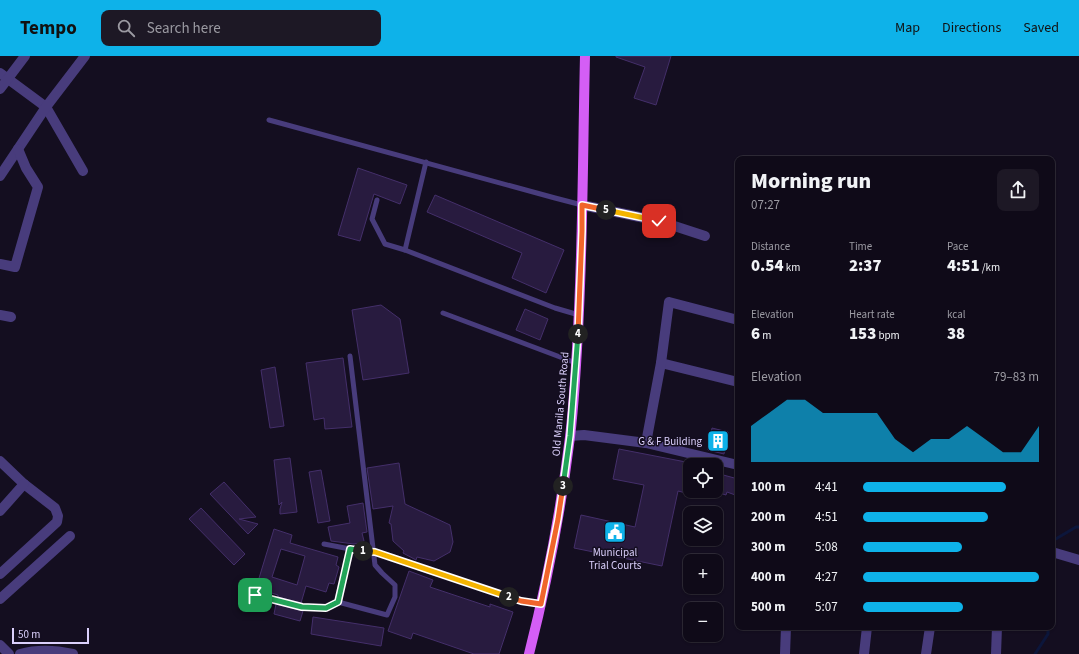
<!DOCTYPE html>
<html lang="en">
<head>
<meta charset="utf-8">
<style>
  :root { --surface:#0f0a18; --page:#1d1825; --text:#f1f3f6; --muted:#9b9aa2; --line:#2f2b37; --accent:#0eb2e9 }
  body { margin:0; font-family:"Source Sans 3",sans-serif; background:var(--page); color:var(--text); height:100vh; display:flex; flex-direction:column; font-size:15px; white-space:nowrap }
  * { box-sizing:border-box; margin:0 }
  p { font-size:13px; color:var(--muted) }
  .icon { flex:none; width:22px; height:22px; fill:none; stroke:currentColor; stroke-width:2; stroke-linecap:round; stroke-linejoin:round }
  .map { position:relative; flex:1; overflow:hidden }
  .panel { position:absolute; left:735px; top:100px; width:320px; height:474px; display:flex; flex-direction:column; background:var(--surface); border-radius:8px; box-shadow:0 1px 3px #0004,0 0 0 1px var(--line) }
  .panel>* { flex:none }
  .tools { position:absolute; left:683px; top:402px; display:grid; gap:8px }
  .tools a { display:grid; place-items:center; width:40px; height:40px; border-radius:8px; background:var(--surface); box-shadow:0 1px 3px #0004,0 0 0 1px var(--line); font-size:20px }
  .scale { position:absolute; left:12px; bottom:10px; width:77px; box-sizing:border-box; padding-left:4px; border:2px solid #dbd0fc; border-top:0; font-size:11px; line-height:14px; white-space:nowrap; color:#dbd0fc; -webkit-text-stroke:3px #140e20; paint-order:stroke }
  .pin { position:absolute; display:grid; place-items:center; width:34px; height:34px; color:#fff; margin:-17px; border-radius:8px; box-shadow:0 2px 6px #0006 }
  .km { position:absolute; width:20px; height:20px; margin:-10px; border-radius:50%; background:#222; color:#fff; font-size:11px; line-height:20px; text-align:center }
  .round { display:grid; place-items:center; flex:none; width:42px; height:42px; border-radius:8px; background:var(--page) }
  .overview { display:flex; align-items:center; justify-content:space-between; height:68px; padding:0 16px }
  h1 { font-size:22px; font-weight:800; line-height:30px }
  .figures { display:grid; grid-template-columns:repeat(3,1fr); gap:6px; height:68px; padding:4px 16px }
  .figures div { display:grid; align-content:center }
  .figures b { font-size:17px; font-weight:800 }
  .figures small { font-size:11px; font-weight:400 }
  .figures p { font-size:11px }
  .chart { height:112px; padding:8px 16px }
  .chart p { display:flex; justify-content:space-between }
  .chart svg { width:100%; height:72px; margin-top:4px; fill:var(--accent); opacity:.7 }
  ul { padding:0 16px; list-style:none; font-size:13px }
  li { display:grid; grid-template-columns:64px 48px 1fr; align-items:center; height:30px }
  li i { height:10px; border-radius:5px; background:var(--accent) }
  header { display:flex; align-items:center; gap:24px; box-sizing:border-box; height:56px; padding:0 20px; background:var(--accent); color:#111 }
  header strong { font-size:19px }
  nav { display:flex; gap:22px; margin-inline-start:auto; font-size:14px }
  .search { width:280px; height:36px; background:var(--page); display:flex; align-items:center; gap:10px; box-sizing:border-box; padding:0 14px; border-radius:8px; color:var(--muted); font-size:15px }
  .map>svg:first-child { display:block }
</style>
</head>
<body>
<header>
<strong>Tempo</strong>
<div class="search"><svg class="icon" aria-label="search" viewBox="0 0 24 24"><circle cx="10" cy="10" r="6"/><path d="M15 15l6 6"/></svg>Search here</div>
<nav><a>Map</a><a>Directions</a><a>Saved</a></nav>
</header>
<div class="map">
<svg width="1079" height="598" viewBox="0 0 1079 598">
  <rect width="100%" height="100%" fill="#140e20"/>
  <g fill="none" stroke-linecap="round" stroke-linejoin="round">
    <g stroke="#0c163b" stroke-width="3">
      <path d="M 1052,493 L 1054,484 L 1076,471 L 1079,471"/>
      <path d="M 1035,598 L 1048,578 L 1048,571"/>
    </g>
  </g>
  <g fill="#281b3f" stroke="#442f6a" fill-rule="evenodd">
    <path d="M 616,0 L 671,0 L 656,49 L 634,42 L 645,11 L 616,1 Z"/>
    <path d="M 358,112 L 407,129 L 400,148 L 374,138 L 360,185 L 338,179 Z"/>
    <path d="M 435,139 L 564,194 L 546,237 L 512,222 L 522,197 L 427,156 Z"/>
    <path d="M 381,249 L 400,263 L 409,317 L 363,324 L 352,254 Z"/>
    <path d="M 525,253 L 548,263 L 540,284 L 516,274 Z"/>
    <path d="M 343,302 L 352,371 L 325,373 L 324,362 L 314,364 L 306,307 Z"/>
    <path d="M 275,311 L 284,370 L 270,372 L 261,314 Z"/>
    <path d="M 712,372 L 728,376 L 724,398 L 708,394 Z"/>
    <path d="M 619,393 L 691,407 L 686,437 L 678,435 L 662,510 L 574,492 L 581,459 L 635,471 L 644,429 L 613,423 Z"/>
    <path d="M 290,402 L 297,456 L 280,458 L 280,453 L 282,446 L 279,449 L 274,404 Z"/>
    <path d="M 399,407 L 405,448 L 450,469 L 453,486 L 450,496 L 434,505 L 417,501 L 416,504 L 403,497 L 404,495 L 393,485 L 391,468 L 389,467 L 393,450 L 373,453 L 367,412 Z"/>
    <path d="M 321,414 L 330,465 L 318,467 L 309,416 Z"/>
    <path d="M 716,417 L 738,423 L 738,440 L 727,436 L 726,439 L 716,436 Z"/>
    <path d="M 224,426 L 256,461 L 239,463 L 258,468 L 248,478 L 210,438 Z"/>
    <path d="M 363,447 L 367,476 L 362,477 L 364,485 L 360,487 L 354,488 L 331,485 L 328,471 L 350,467 L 347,450 Z"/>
    <path d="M 201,452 L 245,498 L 234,509 L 189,463 Z"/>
    <path d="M 274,473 L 292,479 L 290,487 L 338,501 L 336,509 L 339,511 L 334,528 L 329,527 L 326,536 L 306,530 L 301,547 L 278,541 L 278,539 L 256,532 ZM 281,493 L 305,500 L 297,529 L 272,521 Z"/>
    <path d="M 409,515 L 433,524 L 430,531 L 490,551 L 490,548 L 513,556 L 499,598 L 474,598 L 413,577 L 411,583 L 388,575 Z"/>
    <path d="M 276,548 L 303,555 L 300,565 L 274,558 Z"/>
    <path d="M 313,561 L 384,572 L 381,590 L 311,578 Z"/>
  </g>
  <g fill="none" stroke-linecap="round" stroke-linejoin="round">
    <g stroke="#483c7c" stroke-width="5">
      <path d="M 269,64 L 555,142 L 582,149"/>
      <path d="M 377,144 L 372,163 L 385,188 L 405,194 L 555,252 L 579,259"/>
      <path d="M 405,194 L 426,106"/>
      <path d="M 443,257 L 576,307"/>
      <path d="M 324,488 L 350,493 L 375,496 L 521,545 L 541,549"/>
      <path d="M 255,539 L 302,551 L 326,552 L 338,546 L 350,493"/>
      <path d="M 338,546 L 387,559 L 395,541 L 395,529 L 382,517 L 375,509 L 350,300"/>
    </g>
    <g stroke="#483c7c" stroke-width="10">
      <path d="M 0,17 L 46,51 L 83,115"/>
      <path d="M 0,33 L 25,0"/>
      <path d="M 0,120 L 46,51 L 85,0"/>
      <path d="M 582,149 L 659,165 L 705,180"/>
      <path d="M 0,208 L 15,211 L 38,131 L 26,112 L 18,93"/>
      <path d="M 0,259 L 11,261"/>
      <path d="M 661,307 L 738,326"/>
      <path d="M 570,380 L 584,379 L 646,387 L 738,409"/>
      <path d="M 646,387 L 661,307 L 669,246 L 738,264"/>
      <path d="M 0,405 L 24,428 L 55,452 L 58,460 L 57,466 L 0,518"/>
      <path d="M 0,455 L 24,428"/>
      <path d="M 1052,496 L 1079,504"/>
      <path d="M 0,543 L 70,480"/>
      <path d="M 0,589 L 9,598"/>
      <path d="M 20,598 C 38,593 55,594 73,598"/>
      <path d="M 785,598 L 786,571"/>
      <path d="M 864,598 L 867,571"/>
      <path d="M 926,598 L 930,571"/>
      <path d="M 996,598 L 997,571"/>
    </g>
    <path stroke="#d45ef5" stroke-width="10" d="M 529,598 C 547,527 561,454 570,381 C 575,339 577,296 579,254 C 583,169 583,85 585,0"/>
  </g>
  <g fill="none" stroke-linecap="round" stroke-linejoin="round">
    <g stroke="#fff" stroke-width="8">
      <path id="split-1" d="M 255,539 L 302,551 L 326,552 L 338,546 L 350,493 L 363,495"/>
    </g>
    <g stroke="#fff" stroke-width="8">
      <path id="split-2" d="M 363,495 L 375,496 L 509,541"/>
    </g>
    <g stroke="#fff" stroke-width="8">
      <path id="split-3" d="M 509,541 L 521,545 L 541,548 L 558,463 L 563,430"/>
    </g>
    <g stroke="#fff" stroke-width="8">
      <path id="split-4" d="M 563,430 L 570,380 L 578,278"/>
    </g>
    <g stroke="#fff" stroke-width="8">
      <path id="split-5" d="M 578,278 L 582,175 L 582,149 L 606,154"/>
    </g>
    <g stroke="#fff" stroke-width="8">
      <path id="split-6" d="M 606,154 L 659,165"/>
    </g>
    <use href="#split-1" stroke="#22a559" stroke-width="5"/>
    <use href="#split-2" stroke="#f5b400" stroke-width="5"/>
    <use href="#split-3" stroke="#f0652b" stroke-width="5"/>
    <use href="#split-4" stroke="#22a559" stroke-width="5"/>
    <use href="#split-5" stroke="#f0652b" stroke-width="5"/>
    <use href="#split-6" stroke="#f5b400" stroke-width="5"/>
  </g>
  <defs>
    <g id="building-square" transform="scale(1.15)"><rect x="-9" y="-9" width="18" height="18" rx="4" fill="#0eb2e9" stroke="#140e20"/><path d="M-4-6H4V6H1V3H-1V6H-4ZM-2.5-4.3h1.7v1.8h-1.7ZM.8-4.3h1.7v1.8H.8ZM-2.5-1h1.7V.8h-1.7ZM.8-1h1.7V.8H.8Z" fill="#fff"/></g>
    <g id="civic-square" transform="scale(1.15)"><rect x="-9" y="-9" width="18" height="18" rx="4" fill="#0eb2e9" stroke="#140e20"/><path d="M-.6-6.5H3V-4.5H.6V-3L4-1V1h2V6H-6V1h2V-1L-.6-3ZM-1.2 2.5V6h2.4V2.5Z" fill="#fff"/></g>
  </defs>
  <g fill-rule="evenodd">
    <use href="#building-square" x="718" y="385"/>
    <use href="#civic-square" x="615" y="476"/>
  </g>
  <g text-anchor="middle" stroke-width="3" stroke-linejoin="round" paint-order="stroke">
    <g font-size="11" fill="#dbd0fc" stroke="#140e20">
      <text transform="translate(560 348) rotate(-85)" y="4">Old Manila South Road</text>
    </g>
    <g font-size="11" fill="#dbd0fc" stroke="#140e20" text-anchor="end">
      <text x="702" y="389">G &amp; F Building</text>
      <text x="615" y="500" text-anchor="middle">Municipal<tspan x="615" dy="13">Trial Courts</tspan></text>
    </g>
  </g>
</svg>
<div class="tools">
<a><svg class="icon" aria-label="locate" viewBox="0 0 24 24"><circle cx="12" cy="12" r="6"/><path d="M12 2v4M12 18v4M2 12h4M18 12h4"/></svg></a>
<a><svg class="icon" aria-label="layers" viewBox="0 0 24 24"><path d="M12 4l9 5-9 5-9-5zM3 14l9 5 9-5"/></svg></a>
<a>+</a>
<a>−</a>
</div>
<div class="scale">50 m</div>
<div class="pin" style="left:255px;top:539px;background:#1e9e55"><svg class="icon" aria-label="arrive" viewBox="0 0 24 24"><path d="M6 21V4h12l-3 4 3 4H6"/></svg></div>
<div class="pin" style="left:659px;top:165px;background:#d93025"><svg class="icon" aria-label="check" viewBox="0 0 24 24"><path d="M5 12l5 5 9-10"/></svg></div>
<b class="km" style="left:363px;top:495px">1</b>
<b class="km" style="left:509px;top:541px">2</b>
<b class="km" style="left:563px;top:430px">3</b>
<b class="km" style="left:578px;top:278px">4</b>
<b class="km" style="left:606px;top:154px">5</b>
<section class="panel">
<div class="overview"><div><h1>Morning run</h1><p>07:27</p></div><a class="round"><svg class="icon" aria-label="share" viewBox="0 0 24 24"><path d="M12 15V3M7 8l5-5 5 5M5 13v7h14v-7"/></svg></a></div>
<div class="figures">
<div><p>Distance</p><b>0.54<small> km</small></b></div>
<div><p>Time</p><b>2:37</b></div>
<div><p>Pace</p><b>4:51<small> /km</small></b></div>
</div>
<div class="figures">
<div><p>Elevation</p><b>6<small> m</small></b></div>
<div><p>Heart rate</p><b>153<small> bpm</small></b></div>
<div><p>kcal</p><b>38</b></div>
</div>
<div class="chart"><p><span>Elevation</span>79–83 m</p>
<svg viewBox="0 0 160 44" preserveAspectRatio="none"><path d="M0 44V22L10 14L20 6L30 6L40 14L50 14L60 14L70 14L80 30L90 38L100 30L110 30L120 22L130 30L140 38L150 38L160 22V44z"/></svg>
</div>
<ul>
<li><b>100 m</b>4:41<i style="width:81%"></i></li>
<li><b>200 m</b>4:51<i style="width:71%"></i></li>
<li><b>300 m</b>5:08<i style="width:56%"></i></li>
<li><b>400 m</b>4:27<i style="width:100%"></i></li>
<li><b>500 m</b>5:07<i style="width:57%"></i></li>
</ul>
</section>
</div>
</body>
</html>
